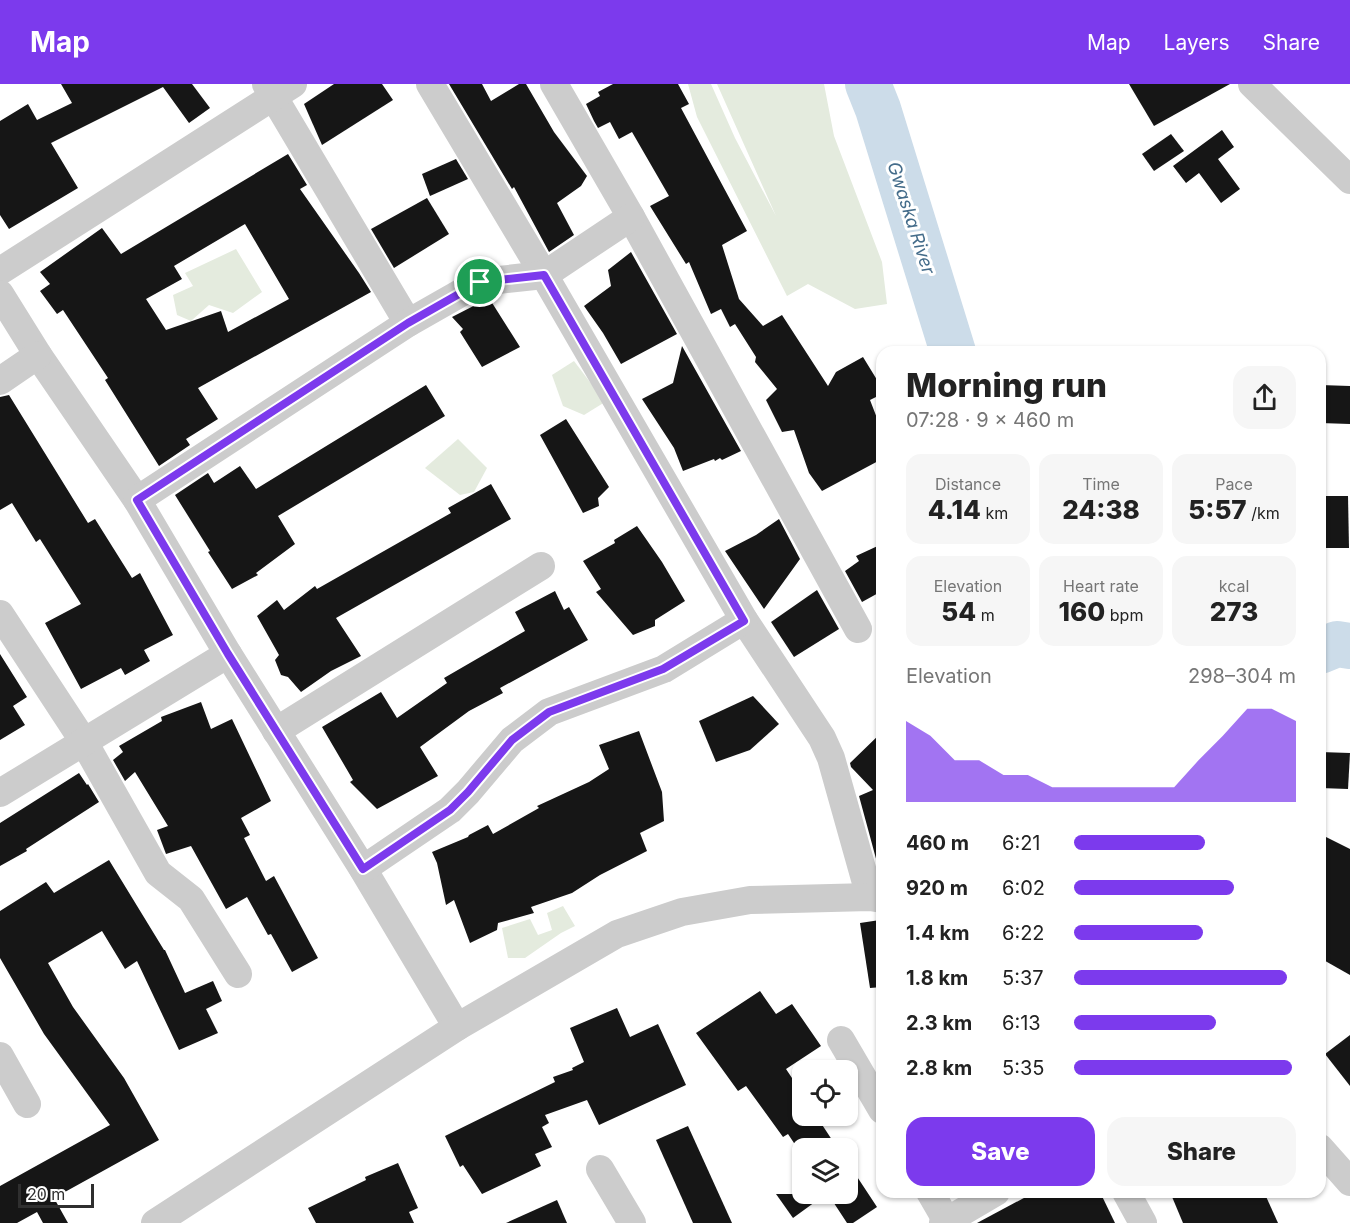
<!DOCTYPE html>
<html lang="en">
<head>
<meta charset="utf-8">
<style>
  :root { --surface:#fff; --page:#f6f6f6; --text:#222; --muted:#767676; --accent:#7c3aed }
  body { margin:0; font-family:Inter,sans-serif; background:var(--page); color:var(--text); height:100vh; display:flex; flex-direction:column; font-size:22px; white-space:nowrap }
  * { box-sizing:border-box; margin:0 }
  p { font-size:20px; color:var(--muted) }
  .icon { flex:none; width:33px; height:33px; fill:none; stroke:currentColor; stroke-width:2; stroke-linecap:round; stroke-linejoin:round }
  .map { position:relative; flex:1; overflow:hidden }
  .side { position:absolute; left:876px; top:262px; width:450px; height:852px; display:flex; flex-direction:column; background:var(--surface); border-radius:18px; box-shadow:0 2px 4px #0004 }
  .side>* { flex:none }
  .controls { position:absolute; left:792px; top:976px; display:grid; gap:12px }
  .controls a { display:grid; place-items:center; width:66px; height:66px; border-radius:12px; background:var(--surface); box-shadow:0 2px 4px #0004; font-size:30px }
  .scale { position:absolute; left:18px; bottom:15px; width:76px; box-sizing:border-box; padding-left:6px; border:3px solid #2f2f2f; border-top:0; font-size:16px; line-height:21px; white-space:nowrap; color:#2f2f2f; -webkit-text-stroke:4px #fff; paint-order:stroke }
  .pin { position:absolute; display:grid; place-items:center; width:51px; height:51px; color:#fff; margin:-26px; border:3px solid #fff; border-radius:50%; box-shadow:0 2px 6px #0007 }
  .round { display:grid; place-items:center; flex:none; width:63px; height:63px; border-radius:18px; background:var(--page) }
  .overview { display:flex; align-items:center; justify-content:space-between; height:102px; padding:0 30px }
  h1 { font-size:33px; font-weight:800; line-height:45px }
  .stats { display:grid; grid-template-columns:repeat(3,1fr); gap:9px; height:102px; padding:6px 30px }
  .stats div { display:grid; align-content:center; border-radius:15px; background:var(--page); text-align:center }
  .stats b { font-size:26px; font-weight:800 }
  .stats small { font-size:16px; font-weight:400 }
  .stats p { font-size:16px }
  .chart { height:168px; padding:12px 30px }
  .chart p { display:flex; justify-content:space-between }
  .chart svg { width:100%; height:108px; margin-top:6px; fill:var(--accent); opacity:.7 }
  .action { display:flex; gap:12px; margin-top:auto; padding:12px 30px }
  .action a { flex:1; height:69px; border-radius:18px; background:var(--accent); color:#fff; font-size:24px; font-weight:800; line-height:69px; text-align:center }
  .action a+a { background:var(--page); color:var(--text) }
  ul { padding:0 30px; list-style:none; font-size:20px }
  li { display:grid; grid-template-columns:96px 72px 1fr; align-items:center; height:45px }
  li i { height:15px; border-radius:8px; background:var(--accent) }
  header { display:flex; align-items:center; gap:36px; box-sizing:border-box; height:84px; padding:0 30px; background:var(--accent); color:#fff }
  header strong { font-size:28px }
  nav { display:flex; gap:33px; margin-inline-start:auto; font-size:21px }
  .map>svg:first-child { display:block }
</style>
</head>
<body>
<header>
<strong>Map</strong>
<nav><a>Map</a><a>Layers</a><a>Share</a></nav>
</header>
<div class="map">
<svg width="1350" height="1139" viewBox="0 0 1350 1139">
  <rect width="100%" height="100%" fill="#fff"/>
  <g fill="#e4ebde">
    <path d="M 688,0 L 711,0 L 735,54 L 776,132 L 717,0 L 824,0 L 834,52 L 882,178 L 887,220 L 855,225 L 808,200 L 787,212 L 697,33 Z"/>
    <path d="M 236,165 L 262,208 L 233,229 L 209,221 L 191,237 L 177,231 L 173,211 L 193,202 L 185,189 Z"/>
    <path d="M 574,277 L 605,318 L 584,331 L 563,322 L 552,291 Z"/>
    <path d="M 458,355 L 487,384 L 474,408 L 460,411 L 425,384 Z"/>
    <path d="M 563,822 L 575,842 L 561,849 L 525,874 L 508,874 L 502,844 L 530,835 L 538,851 L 552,846 L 547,829 Z"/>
  </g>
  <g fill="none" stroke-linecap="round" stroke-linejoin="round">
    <g stroke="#ccdce9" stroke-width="46">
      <path d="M 868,0 L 878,25 L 953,268"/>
      <path d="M 1320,567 L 1337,560 L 1350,562"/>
    </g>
  </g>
  <g fill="#161616" fill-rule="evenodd">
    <path d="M 61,0 L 192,0 L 210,24 L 189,39 L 163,3 L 51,59 L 78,104 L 9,145 L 0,131 L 0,37 L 28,20 L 37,36 L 72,19 Z"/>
    <path d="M 334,0 L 382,0 L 393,16 L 322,61 L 304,20 Z"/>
    <path d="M 449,0 L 482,0 L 491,17 L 519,0 L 526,0 L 554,48 L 587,92 L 581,102 L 557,119 L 574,151 L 549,168 L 514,103 L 512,105 Z"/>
    <path d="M 613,0 L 678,0 L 689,20 L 681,24 L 747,147 L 722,161 L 739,215 L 763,242 L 782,231 L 828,302 L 836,288 L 863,273 L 882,304 L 882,310 L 870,316 L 882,347 L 882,375 L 822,407 L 809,389 L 794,346 L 782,348 L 766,316 L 777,305 L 755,278 L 756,273 L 735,240 L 730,243 L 721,225 L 711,230 L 689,178 L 686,180 L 650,122 L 669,112 L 632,48 L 619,55 L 610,38 L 598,44 L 594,37 L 586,20 L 600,12 L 598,8 Z"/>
    <path d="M 1129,0 L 1230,0 L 1154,42 Z"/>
    <path d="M 1222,46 L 1234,63 L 1218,75 L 1240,105 L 1221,119 L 1199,89 L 1186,99 L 1173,82 Z"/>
    <path d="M 1171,50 L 1184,67 L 1154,87 L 1142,70 Z"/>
    <path d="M 288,70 L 307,101 L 300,105 L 359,189 L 371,208 L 198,304 L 218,335 L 186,355 L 190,361 L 159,382 L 105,296 L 108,294 L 63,226 L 57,230 L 40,207 L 50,200 L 40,188 L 102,144 L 121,170 ZM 245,140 L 289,215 L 228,248 L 221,227 L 166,246 L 146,215 L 182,195 L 174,182 Z"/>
    <path d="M 456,75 L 468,95 L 430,112 L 422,90 Z"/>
    <path d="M 427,114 L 449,150 L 394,184 L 371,145 Z"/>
    <path d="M 631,168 L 677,250 L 621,280 L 603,249 L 584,222 L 611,202 L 608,186 Z"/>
    <path d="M 489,214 L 520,263 L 482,283 L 460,248 L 463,245 L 452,233 Z"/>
    <path d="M 682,262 L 741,367 L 722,376 L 720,374 L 715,377 L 714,375 L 683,387 L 674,364 L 642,315 L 673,299 Z"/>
    <path d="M 426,301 L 445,332 L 278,432 L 295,460 L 256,489 L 258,491 L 232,505 L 208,468 L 210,467 L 175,411 L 208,389 L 214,399 L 240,382 L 256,405 Z"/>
    <path d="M 1320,301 L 1350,302 L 1350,340 L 1320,339 Z"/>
    <path d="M 9,311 L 88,439 L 95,435 L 132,494 L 140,489 L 173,551 L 144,566 L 150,577 L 125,591 L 121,584 L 81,605 L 45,539 L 81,520 L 40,455 L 36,458 L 12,419 L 0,426 L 0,313 Z"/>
    <path d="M 566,335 L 609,403 L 598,414 L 599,422 L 583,429 L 540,351 Z"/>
    <path d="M 491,400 L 511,435 L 336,534 L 361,572 L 331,587 L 301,608 L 288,593 L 281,591 L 275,576 L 279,571 L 257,532 L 277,516 L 284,526 L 315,502 L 317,505 L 451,429 L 448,424 Z"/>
    <path d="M 1320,412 L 1348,412 L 1349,464 L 1320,464 Z"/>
    <path d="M 779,435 L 800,475 L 764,525 L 725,467 L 756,451 Z"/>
    <path d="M 637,442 L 662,478 L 685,517 L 655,536 L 655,542 L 633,551 L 596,508 L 601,505 L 583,477 L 615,459 L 614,456 Z"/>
    <path d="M 882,460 L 882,507 L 862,518 L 845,487 L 859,477 L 856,472 Z"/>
    <path d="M 817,506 L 839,545 L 794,573 L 771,538 Z"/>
    <path d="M 555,507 L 564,526 L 569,523 L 588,556 L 500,604 L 503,609 L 469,627 L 420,663 L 438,692 L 377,725 L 350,698 L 353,696 L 322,643 L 381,608 L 397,634 L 447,599 L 444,594 L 525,547 L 515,528 Z"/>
    <path d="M 0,570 L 27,613 L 13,622 L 25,641 L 0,656 Z"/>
    <path d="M 753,612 L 779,640 L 750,666 L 716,678 L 699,637 Z"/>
    <path d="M 201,618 L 211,645 L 232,635 L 271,717 L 241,734 L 250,751 L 244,754 L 266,797 L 274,792 L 318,874 L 292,888 L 271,850 L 268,851 L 247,813 L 226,825 L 191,762 L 166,770 L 157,746 L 168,742 L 135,688 L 125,697 L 113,676 L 123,668 L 119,662 L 162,637 L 161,633 Z"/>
    <path d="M 639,647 L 662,708 L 664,737 L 640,749 L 647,767 L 600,791 L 572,809 L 531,823 L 534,829 L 498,839 L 497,846 L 470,859 L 454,816 L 446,821 L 437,779 L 432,768 L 468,753 L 469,751 L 488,741 L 493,750 L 539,724 L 537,722 L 589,698 L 609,685 L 599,661 Z"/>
    <path d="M 882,648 L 882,781 L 878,782 L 859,712 L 873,706 L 851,683 L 850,679 Z"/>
    <path d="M 1320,668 L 1350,669 L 1348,705 L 1320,704 Z"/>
    <path d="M 79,689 L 87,701 L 88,700 L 99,718 L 26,765 L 27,767 L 0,782 L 0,739 Z"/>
    <path d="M 1320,750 L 1350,765 L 1350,891 L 1320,874 Z"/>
    <path d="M 109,776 L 164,866 L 165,866 L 185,909 L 213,897 L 222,917 L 206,925 L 218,949 L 179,966 L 137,877 L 125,885 L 102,847 L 48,879 L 73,923 L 124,994 L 159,1056 L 54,1114 L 68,1139 L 43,1139 L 37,1128 L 17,1139 L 0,1139 L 0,1102 L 110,1041 L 44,950 L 0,874 L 0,827 L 46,798 L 54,809 Z"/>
    <path d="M 880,836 L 882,849 L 882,903 L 870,904 L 860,839 Z"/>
    <path d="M 760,907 L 776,930 L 792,920 L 821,962 L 786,985 L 802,1009 L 802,1042 L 817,1033 L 838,1065 L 802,1065 L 802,1071 L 788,1050 L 783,1053 L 746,1002 L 738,1007 L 696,949 Z"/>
    <path d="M 617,924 L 630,953 L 658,940 L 686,1001 L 599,1041 L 587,1016 L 545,1031 L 549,1039 L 542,1043 L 552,1063 L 535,1070 L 541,1082 L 482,1110 L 463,1081 L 460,1083 L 445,1052 L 555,998 L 553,993 L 573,986 L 572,984 L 584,978 L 570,944 Z"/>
    <path d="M 1350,951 L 1350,1002 L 1325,970 Z"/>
    <path d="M 688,1042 L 732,1139 L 693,1139 L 656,1056 Z"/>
    <path d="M 398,1079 L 418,1124 L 409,1128 L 414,1139 L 316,1139 L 308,1124 L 366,1096 L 365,1093 Z"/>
    <path d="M 848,1079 L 877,1123 L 853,1139 L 847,1139 L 828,1110 L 848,1110 Z"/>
    <path d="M 1035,1108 L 1100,1108 L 1115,1139 L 977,1139 Z"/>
    <path d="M 1170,1108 L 1264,1108 L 1278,1139 L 1183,1139 Z"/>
    <path d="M 776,1110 L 826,1110 L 793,1134 Z"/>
    <path d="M 557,1116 L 567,1139 L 506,1139 Z"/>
  </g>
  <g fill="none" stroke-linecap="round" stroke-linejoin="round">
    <g stroke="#ccc" stroke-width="28">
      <path d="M 266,0 L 408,239"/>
      <path d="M 430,0 L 544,191 L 744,536 L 822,654 L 831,674 L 870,813"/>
      <path d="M 554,0 L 631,133 L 858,545"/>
      <path d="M 1252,0 L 1350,96"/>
      <path d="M 0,187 L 293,0"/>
      <path d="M 0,210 L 38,271 L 137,416 L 228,570 L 363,785 L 457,943"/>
      <path d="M 0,297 L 38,271"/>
      <path d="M 137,416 L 408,239 L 480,198 L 544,191 L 631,133"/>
      <path d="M 0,530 L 84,658 L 158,789 L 191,815 L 238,890"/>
      <path d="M 276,647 L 541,482"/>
      <path d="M 0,709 L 228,570"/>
      <path d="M 363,785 L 450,726 L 468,708 L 512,656 L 549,628 L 664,585 L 744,536"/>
      <path d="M 841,956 L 882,1026"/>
      <path d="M 0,972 L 27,1020"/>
      <path d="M 1320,1064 L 1350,1098"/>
      <path d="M 600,1085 L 632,1139"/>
      <path d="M 930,1108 L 948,1139"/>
      <path d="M 1126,1108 L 1143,1139"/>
      <path d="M 155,1139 L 457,943 L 617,850 L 682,828 L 750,816 L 870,813 L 882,815"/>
      <path d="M 943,1139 L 996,1108"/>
    </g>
  </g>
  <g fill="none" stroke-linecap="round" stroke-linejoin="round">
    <g stroke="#fff" stroke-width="12">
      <path id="route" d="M 544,191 L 744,537 L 663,585 L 549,628 L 512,656 L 468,708 L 450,726 L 363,785 L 228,570 L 137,416 L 408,239 L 480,198 Z"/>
    </g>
    <use href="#route" stroke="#7c3aed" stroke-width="8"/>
  </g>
  <g text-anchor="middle" stroke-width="6" stroke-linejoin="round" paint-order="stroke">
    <g font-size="18" font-style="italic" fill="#446c8a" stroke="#fff">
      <text transform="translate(911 134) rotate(72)" y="6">Gwaska River</text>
    </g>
  </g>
</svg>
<div class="controls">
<a><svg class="icon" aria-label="locate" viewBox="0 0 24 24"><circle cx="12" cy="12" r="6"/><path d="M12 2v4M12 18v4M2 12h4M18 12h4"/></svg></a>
<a><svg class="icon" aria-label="layers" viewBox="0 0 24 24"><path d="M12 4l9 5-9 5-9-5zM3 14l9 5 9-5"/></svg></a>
</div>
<div class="scale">20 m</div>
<div class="pin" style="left:480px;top:198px;background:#1e9e55"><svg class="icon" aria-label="arrive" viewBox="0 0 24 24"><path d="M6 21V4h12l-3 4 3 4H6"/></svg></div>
<section class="side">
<div class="overview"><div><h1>Morning run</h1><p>07:28 · 9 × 460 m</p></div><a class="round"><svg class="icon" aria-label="share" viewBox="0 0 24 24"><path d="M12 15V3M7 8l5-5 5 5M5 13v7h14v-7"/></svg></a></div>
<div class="stats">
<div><p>Distance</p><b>4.14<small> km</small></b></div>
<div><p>Time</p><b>24:38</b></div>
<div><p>Pace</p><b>5:57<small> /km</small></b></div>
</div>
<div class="stats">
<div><p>Elevation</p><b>54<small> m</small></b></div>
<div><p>Heart rate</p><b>160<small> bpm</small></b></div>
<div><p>kcal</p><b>273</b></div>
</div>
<div class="chart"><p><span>Elevation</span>298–304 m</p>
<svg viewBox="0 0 160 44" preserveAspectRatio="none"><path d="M0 44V11L10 17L20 27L30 27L40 33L50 33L60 38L70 38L80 38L90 38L100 38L110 38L120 27L130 17L140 6L150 6L160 11V44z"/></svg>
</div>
<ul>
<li><b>460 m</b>6:21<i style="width:59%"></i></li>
<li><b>920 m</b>6:02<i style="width:72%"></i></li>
<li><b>1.4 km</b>6:22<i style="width:58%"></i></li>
<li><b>1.8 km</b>5:37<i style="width:96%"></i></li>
<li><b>2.3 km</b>6:13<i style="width:64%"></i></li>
<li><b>2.8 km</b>5:35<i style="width:98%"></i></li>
</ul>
<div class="action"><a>Save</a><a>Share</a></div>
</section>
</div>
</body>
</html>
